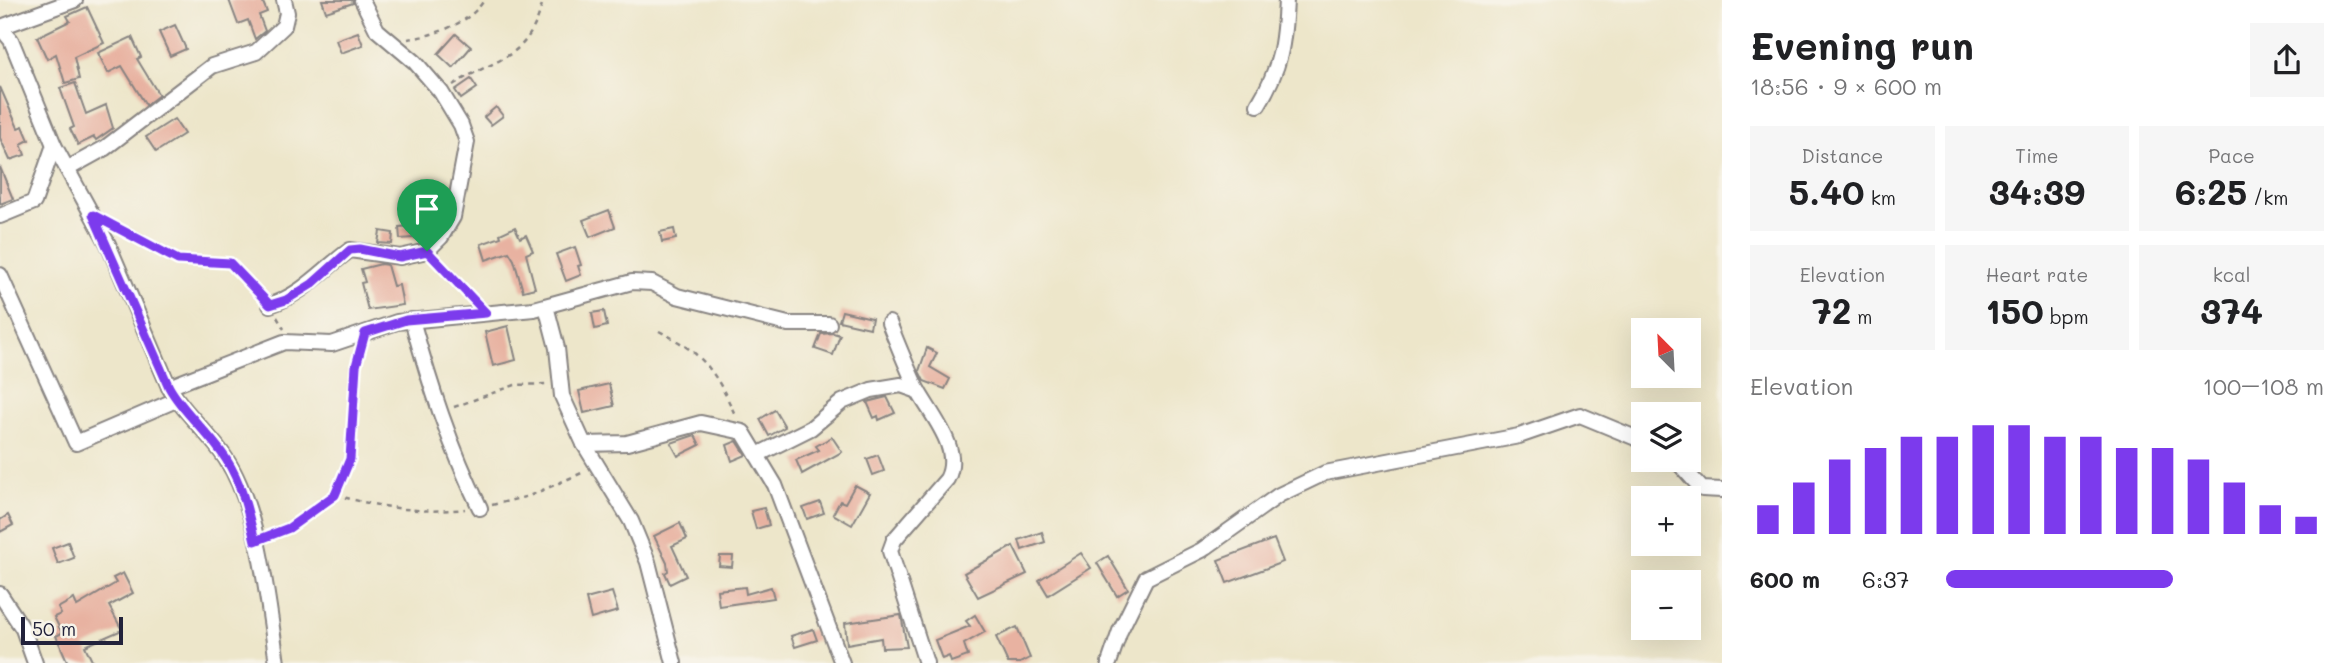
<!DOCTYPE html>
<html lang="en">
<head>
<meta charset="utf-8">
<style>
  :root { --surface:#fff; --page:#f6f6f6; --text:#202124; --muted:#757577; --accent:#7c3aed }
  body { margin:0; font-family:Mali,sans-serif; background:var(--page); color:var(--text); height:100vh; display:flex; flex-direction:column; font-size:26px; white-space:nowrap }
  * { box-sizing:border-box; margin:0 }
  p { font-size:23px; color:var(--muted) }
  .icon { flex:none; width:38px; height:38px; fill:none; stroke:currentColor; stroke-width:2; stroke-linecap:round; stroke-linejoin:round }
  .map { position:relative; flex:1; overflow:hidden }
  .drawer { display:flex; flex-direction:column; background:var(--surface); width:630px }
  .drawer>* { flex:none }
  .needle { width:46px; rotate:336deg }
  .buttons { position:absolute; left:1631px; top:318px; display:grid; gap:14px }
  .buttons a { display:grid; place-items:center; width:70px; height:70px; border-radius:0px; background:var(--surface); box-shadow:0 7px 28px #0002; font-size:35px }
  .scale { position:absolute; left:21px; bottom:18px; width:102px; box-sizing:border-box; padding-left:7px; border:4px solid #22223b; border-top:0; font-size:19px; line-height:24px; white-space:nowrap; color:#22223b; -webkit-text-stroke:5px #f7f3e8; paint-order:stroke }
  .pin { position:absolute; display:grid; place-items:center; width:60px; height:60px; color:#fff; margin:-72px -30px; border-radius:50% 50% 50% 0; rotate:-45deg; box-shadow:0 0 7px #0007 }
  .pin .icon { rotate:45deg }
  .round { display:grid; place-items:center; flex:none; width:74px; height:74px; border-radius:0px; background:var(--page) }
  .headline { display:flex; align-items:center; justify-content:space-between; height:119px; padding:0 28px }
  h1 { font-size:38px; font-weight:700; line-height:52px }
  .stats { display:grid; grid-template-columns:repeat(3,1fr); gap:10px; height:119px; padding:7px 28px }
  .stats div { display:grid; align-content:center; border-radius:0px; background:var(--page); text-align:center }
  .stats b { font-size:35px; font-weight:700 }
  .stats small { font-size:19px; font-weight:400 }
  .stats p { font-size:19px }
  .chart { height:196px; padding:14px 28px }
  .chart p { display:flex; justify-content:space-between }
  .chart svg { width:100%; height:126px; margin-top:7px; stroke:var(--accent); stroke-width:6 }
  ul { padding:0 28px; list-style:none; font-size:23px }
  li { display:grid; grid-template-columns:112px 84px 1fr; align-items:center; height:52px }
  li i { height:18px; border-radius:9px; background:var(--accent) }
  main { display:flex; flex:1; min-height:0 }
  .map>svg:first-child { display:block }
</style>
</head>
<body>
<main>
<div class="map">
<svg width="1722" height="663" viewBox="0 0 1722 663">
  <rect width="100%" height="100%" fill="#f7f3e8"/>
  <filter id="ink" filterUnits="userSpaceOnUse"><feTurbulence type="fractalNoise" baseFrequency=".0143" numOctaves="2"/><feDisplacementMap in="SourceGraphic" scale="14" xChannelSelector="R" yChannelSelector="G"/><feConvolveMatrix kernelMatrix="1 2 1 2 8 2 1 2 1" color-interpolation-filters="sRGB"/></filter>
  <filter id="wash" filterUnits="userSpaceOnUse"><feTurbulence type="fractalNoise" baseFrequency=".00686" numOctaves="4" result="noise"/><feDisplacementMap in="SourceGraphic" scale="28" xChannelSelector="R" yChannelSelector="G"/><feGaussianBlur stdDeviation="1.57" result="paint"/><feColorMatrix in="noise" values="0 0 0 0 0 0 0 0 0 0 0 0 0 0 0 0 0 1.4 0 .05"/><feComposite in="paint" operator="in"/></filter>
  <g filter="url(#wash)">
    <rect width="100%" height="100%" fill="#ede6ca"/>
    <g id="blocks">
      <g fill="#e8b2a1">
        <path d="M 229,0 L 262,0 L 267,12 L 259,15 L 265,31 L 255,39 L 248,20 L 238,24 Z"/>
        <path d="M 322,0 L 352,0 L 353,3 L 326,12 Z"/>
        <path d="M 87,7 L 104,43 L 74,57 L 79,79 L 65,83 L 56,54 L 47,59 L 37,37 L 70,21 L 67,16 Z"/>
        <path d="M 175,25 L 186,49 L 170,56 L 159,32 Z"/>
        <path d="M 358,32 L 363,45 L 341,53 L 336,40 Z"/>
        <path d="M 456,34 L 471,47 L 453,68 L 438,54 Z"/>
        <path d="M 132,37 L 141,57 L 137,59 L 159,95 L 146,105 L 122,66 L 108,73 L 98,53 Z"/>
        <path d="M 471,79 L 477,88 L 461,99 L 455,90 Z"/>
        <path d="M 75,83 L 86,114 L 106,105 L 113,128 L 96,140 L 94,137 L 78,145 L 70,129 L 74,127 L 60,88 Z"/>
        <path d="M 0,87 L 18,128 L 23,126 L 29,140 L 21,144 L 25,155 L 10,160 L 0,138 Z"/>
        <path d="M 496,107 L 503,116 L 491,125 L 484,117 Z"/>
        <path d="M 174,119 L 184,134 L 156,152 L 146,137 Z"/>
        <path d="M 0,167 L 13,199 L 0,204 Z"/>
        <path d="M 609,210 L 615,227 L 590,237 L 583,220 Z"/>
        <path d="M 424,225 L 425,237 L 400,239 L 399,227 Z"/>
        <path d="M 515,227 L 520,238 L 526,235 L 533,251 L 526,254 L 535,288 L 523,291 L 514,260 L 509,252 L 486,260 L 481,244 L 501,237 L 500,234 Z"/>
        <path d="M 674,229 L 676,239 L 662,242 L 660,232 Z"/>
        <path d="M 380,231 L 393,233 L 392,244 L 378,243 Z"/>
        <path d="M 575,247 L 581,265 L 578,266 L 581,275 L 566,281 L 556,254 Z"/>
        <path d="M 381,264 L 387,265 L 393,286 L 399,285 L 403,305 L 368,310 L 361,283 L 365,282 L 361,269 Z"/>
        <path d="M 604,311 L 607,326 L 595,329 L 592,313 Z"/>
        <path d="M 842,311 L 872,318 L 870,328 L 839,321 Z"/>
        <path d="M 508,326 L 516,360 L 493,366 L 485,332 Z"/>
        <path d="M 833,333 L 840,335 L 833,355 L 815,349 L 821,334 Z"/>
        <path d="M 927,348 L 937,353 L 930,367 L 950,379 L 945,389 L 924,381 L 919,371 Z"/>
        <path d="M 609,384 L 614,406 L 584,413 L 579,391 Z"/>
        <path d="M 887,397 L 895,413 L 879,420 L 878,416 L 874,418 L 867,402 Z"/>
        <path d="M 775,410 L 785,427 L 769,436 L 760,419 Z"/>
        <path d="M 695,435 L 700,445 L 678,456 L 671,443 Z"/>
        <path d="M 832,437 L 842,452 L 802,474 L 796,460 L 819,450 L 816,446 Z"/>
        <path d="M 737,441 L 746,455 L 732,461 L 727,445 Z"/>
        <path d="M 878,455 L 884,471 L 873,475 L 867,459 Z"/>
        <path d="M 855,485 L 870,493 L 852,525 L 833,514 L 840,501 L 845,503 Z"/>
        <path d="M 820,502 L 824,513 L 807,519 L 803,508 Z"/>
        <path d="M 764,508 L 769,525 L 756,529 L 751,511 Z"/>
        <path d="M 8,515 L 13,525 L 0,532 L 0,520 Z"/>
        <path d="M 680,523 L 687,539 L 672,546 L 686,576 L 670,584 L 665,573 L 668,571 L 667,563 L 654,536 Z"/>
        <path d="M 1042,532 L 1045,542 L 1022,550 L 1019,540 Z"/>
        <path d="M 1274,539 L 1283,562 L 1227,583 L 1218,560 Z"/>
        <path d="M 68,542 L 74,558 L 58,564 L 52,548 Z"/>
        <path d="M 1013,546 L 1027,574 L 978,597 L 964,573 Z"/>
        <path d="M 1081,553 L 1091,568 L 1048,595 L 1039,580 Z"/>
        <path d="M 720,556 L 733,556 L 732,567 L 719,566 Z"/>
        <path d="M 1108,556 L 1128,589 L 1117,596 L 1097,563 Z"/>
        <path d="M 123,573 L 133,593 L 109,606 L 122,630 L 85,646 L 93,663 L 68,663 L 56,636 L 62,633 L 54,617 L 61,614 L 58,608 L 74,599 L 77,606 L 116,583 L 113,578 Z"/>
        <path d="M 745,587 L 746,594 L 771,587 L 774,598 L 719,606 L 717,590 Z"/>
        <path d="M 612,592 L 618,611 L 591,619 L 586,599 Z"/>
        <path d="M 901,615 L 907,647 L 882,648 L 881,638 L 847,644 L 845,623 Z"/>
        <path d="M 975,615 L 985,632 L 964,644 L 968,656 L 951,662 L 949,656 L 942,659 L 935,640 L 970,626 L 966,621 Z"/>
        <path d="M 1017,627 L 1030,658 L 1020,663 L 1008,663 L 996,637 Z"/>
        <path d="M 813,629 L 817,640 L 795,647 L 791,636 Z"/>
      </g>
    </g>
  </g>
  <g filter="url(#ink)">
    <use href="#blocks" fill-opacity="0" stroke="#888482" stroke-width="2"/>
    <g fill="none" stroke-linecap="round" stroke-linejoin="round">
      <g stroke="#888482" stroke-width="18">
        <g id="street">
          <path d="M 0,27 L 11,40 L 54,145 L 108,244 L 169,387 C 184,414 209,432 226,459 C 259,509 268,603 277,663"/>
          <path d="M 1,27 L 75,0"/>
          <path d="M 1258,105 C 1281,67 1284,44 1286,0"/>
          <path d="M 67,169 L 105,148 L 212,66 L 256,52 L 284,26 L 287,13 L 284,0"/>
          <path d="M 0,216 L 34,202 L 54,145"/>
          <path d="M 0,275 L 76,443 L 176,400"/>
          <path d="M 270,305 C 304,294 322,270 350,250 L 400,257 L 427,251 L 441,237 L 453,217 L 467,142 L 461,125 L 441,92 L 415,62 L 377,30 L 362,0"/>
          <path d="M 546,306 L 557,348 L 562,396 L 584,444 L 631,521 L 648,562 L 674,663"/>
          <path d="M 412,320 C 430,385 450,447 480,508"/>
          <path d="M 889,323 C 898,345 907,368 917,389 C 930,414 963,449 947,479 L 894,540 L 890,551 L 926,663"/>
          <path d="M 169,387 L 284,342 L 332,344 L 397,322 L 534,309 L 632,282 L 652,283 L 677,296 L 788,324 L 829,324"/>
          <path d="M 584,444 L 627,443 L 701,423 L 743,432 L 775,485 L 842,663"/>
          <path d="M 757,455 L 811,428 L 842,402 L 871,390 L 901,385 L 918,391"/>
          <path d="M 1676,460 L 1702,489 L 1722,490"/>
          <path d="M 0,594 L 23,629 L 35,663"/>
          <path d="M 1109,663 L 1120,631 L 1146,578 L 1202,550 L 1279,495 L 1325,473 L 1519,436 L 1580,415 L 1643,441"/>
        </g>
      </g>
      <g stroke="#888482" stroke-width="2.5" stroke-dasharray="5 5" stroke-linecap="butt">
        <path d="M 408,39 C 433,36 471,23 484,0"/>
        <path d="M 453,85 C 498,56 529,61 543,0"/>
        <path d="M 112,224 L 178,260 L 230,263 L 260,295"/>
        <path d="M 437,260 L 476,301"/>
        <path d="M 277,317 L 284,329"/>
        <path d="M 659,331 C 704,354 715,370 736,417"/>
        <path d="M 454,407 L 515,385 L 548,384"/>
        <path d="M 335,495 C 380,507 419,514 465,509"/>
        <path d="M 492,505 L 529,496 L 584,472"/>
        <path d="M 268,536 C 381,492 338,441 360,350"/>
      </g>
      <use href="#street" stroke="#fff" stroke-width="14"/>
    </g>
  </g>
  <g fill="none" stroke-linecap="round" stroke-linejoin="round" filter="url(#ink)">
    <g stroke="#fff" stroke-width="14">
      <path id="route" d="M 93,215 L 178,260 L 230,263 L 270,305 L 286,300 L 312,284 L 350,250 L 360,249 L 400,257 L 427,251 L 486,313 L 406,320 L 365,333 L 356,366 L 350,459 L 335,495 L 289,528 L 255,541 C 248,512 242,484 226,459 C 209,432 184,414 169,387 Z"/>
    </g>
    <use href="#route" stroke="#7c3aed" stroke-width="9"/>
  </g>
</svg>
<div class="buttons">
<a><svg class="needle" viewBox="-14 -14 28 28"><path d="M0-13l5 13h-10z" fill="#e53935"/><path d="M0 13l5-13h-10z" fill="#757577"/></svg></a>
<a><svg class="icon" aria-label="layers" viewBox="0 0 24 24"><path d="M12 4l9 5-9 5-9-5zM3 14l9 5 9-5"/></svg></a>
<a>+</a>
<a>−</a>
</div>
<div class="scale">50 m</div>
<div class="pin" style="left:427px;top:251px;background:#1e9e55"><svg class="icon" aria-label="arrive" viewBox="0 0 24 24"><path d="M6 21V4h12l-3 4 3 4H6"/></svg></div>
</div>
<section class="drawer">
<div class="headline"><div><h1>Evening run</h1><p>18:56 · 9 × 600 m</p></div><a class="round"><svg class="icon" aria-label="share" viewBox="0 0 24 24"><path d="M12 15V3M7 8l5-5 5 5M5 13v7h14v-7"/></svg></a></div>
<div class="stats">
<div><p>Distance</p><b>5.40<small> km</small></b></div>
<div><p>Time</p><b>34:39</b></div>
<div><p>Pace</p><b>6:25<small> /km</small></b></div>
</div>
<div class="stats">
<div><p>Elevation</p><b>72<small> m</small></b></div>
<div><p>Heart rate</p><b>150<small> bpm</small></b></div>
<div><p>kcal</p><b>374</b></div>
</div>
<div class="chart"><p><span>Elevation</span>100–108 m</p>
<svg viewBox="0 0 160 44" preserveAspectRatio="none"><path d="M5 44V34M15 44V26M25 44V18M35 44V14M45 44V10M55 44V10M65 44V6M75 44V6M85 44V10M95 44V10M105 44V14M115 44V14M125 44V18M135 44V26M145 44V34M155 44V38"/></svg>
</div>
<ul>
<li><b>600 m</b>6:37<i style="width:60%"></i></li>
</ul>
</section>
</main>
</body>
</html>
